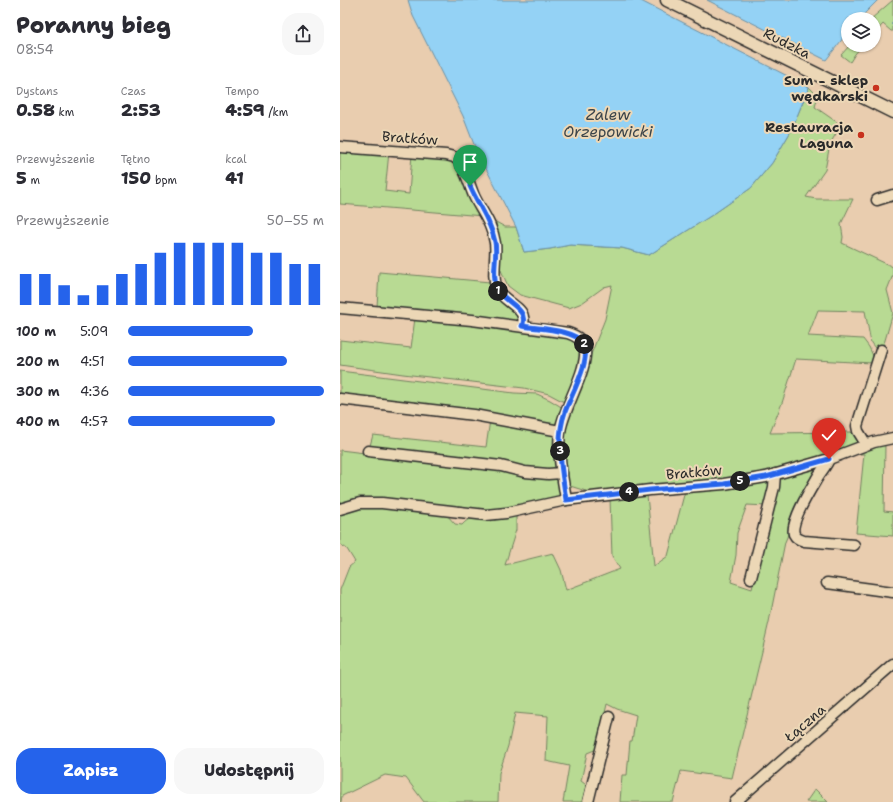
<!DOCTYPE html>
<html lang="pl">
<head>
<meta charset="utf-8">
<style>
  :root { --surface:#fff; --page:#f7f7f7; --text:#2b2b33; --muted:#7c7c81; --accent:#2563eb }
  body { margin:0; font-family:"Shantell Sans",sans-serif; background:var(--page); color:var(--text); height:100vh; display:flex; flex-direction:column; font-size:15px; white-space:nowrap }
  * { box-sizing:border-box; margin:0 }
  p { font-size:13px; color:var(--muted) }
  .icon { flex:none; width:22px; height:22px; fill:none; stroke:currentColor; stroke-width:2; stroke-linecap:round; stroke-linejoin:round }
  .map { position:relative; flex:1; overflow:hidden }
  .sheet { display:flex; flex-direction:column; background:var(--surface); width:340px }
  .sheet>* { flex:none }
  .controls { position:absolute; left:501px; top:12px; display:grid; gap:8px }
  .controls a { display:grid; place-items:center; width:40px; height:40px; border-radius:50%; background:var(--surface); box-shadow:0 1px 3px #0004; font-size:20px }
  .pin { position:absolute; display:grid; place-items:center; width:34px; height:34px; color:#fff; margin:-41px -17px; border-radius:50% 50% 50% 0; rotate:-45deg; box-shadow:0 0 4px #0007 }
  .pin .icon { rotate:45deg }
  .km { position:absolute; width:20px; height:20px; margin:-10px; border-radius:50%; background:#222; color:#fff; font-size:11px; line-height:20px; text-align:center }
  .round { display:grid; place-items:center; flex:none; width:42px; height:42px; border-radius:16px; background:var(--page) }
  .head { display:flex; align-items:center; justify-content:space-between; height:68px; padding:0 16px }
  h1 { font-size:22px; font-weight:800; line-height:30px }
  .figures { display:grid; grid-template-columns:repeat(3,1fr); gap:6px; height:68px; padding:4px 16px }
  .figures div { display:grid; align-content:center }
  .figures b { font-size:17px; font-weight:800 }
  .figures small { font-size:11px; font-weight:400 }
  .figures p { font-size:11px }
  .chart { height:112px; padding:8px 16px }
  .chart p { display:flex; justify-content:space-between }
  .chart svg { width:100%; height:72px; margin-top:4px; stroke:var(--accent); stroke-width:6 }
  .primary-button { display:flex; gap:8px; margin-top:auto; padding:8px 16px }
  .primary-button a { flex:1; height:46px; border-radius:16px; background:var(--accent); color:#fff; font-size:16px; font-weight:800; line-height:46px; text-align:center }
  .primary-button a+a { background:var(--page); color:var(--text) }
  ul { padding:0 16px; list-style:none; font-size:13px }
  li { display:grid; grid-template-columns:64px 48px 1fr; align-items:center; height:30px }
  li i { height:10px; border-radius:5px; background:var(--accent) }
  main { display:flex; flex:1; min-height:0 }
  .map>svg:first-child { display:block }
</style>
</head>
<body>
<main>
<section class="sheet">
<div class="head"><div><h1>Poranny bieg</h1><p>08:54</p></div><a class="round"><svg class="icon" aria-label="share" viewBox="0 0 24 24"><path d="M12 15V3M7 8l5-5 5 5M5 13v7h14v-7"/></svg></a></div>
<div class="figures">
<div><p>Dystans</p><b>0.58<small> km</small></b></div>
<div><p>Czas</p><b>2:53</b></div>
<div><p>Tempo</p><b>4:59<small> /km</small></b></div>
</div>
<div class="figures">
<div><p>Przewyższenie</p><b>5<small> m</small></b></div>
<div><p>Tętno</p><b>150<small> bpm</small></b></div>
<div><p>kcal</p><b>41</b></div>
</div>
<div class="chart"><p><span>Przewyższenie</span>50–55 m</p>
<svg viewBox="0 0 160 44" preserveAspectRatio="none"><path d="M5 44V25M15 44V25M25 44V32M35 44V38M45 44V32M55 44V25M65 44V19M75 44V12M85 44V6M95 44V6M105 44V6M115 44V6M125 44V12M135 44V12M145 44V19M155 44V19"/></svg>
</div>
<ul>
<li><b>100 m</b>5:09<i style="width:64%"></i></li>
<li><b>200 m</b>4:51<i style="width:81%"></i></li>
<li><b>300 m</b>4:36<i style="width:100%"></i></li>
<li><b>400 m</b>4:57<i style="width:75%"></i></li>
</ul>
<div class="primary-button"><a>Zapisz</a><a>Udostępnij</a></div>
</section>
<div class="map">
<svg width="553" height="802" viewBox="0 0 553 802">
  <rect width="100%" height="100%" fill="#e9cdaf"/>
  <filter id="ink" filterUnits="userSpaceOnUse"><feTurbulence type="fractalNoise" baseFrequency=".025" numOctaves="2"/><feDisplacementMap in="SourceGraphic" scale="8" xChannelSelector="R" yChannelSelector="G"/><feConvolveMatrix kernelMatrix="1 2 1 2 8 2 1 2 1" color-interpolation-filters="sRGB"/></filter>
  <g filter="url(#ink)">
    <g fill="#b8da93" stroke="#72825f">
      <path d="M 553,0 L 553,31 L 551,31 L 543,24 L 534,34 L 534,19 L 531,19 Z"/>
      <path d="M 510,45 L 523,45 L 515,54 L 510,62 L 501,55 Z"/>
      <path d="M 469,87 L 478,96 L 475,107 L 501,125 L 490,144 L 485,170 L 466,197 L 476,199 L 513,199 L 501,224 L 503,237 L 502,243 L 553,267 L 553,275 L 547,290 L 553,313 L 543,347 L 535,348 L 531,343 L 525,311 L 478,310 L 468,336 L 523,339 L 529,347 L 535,360 L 532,363 L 456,359 L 442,403 L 430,433 L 511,432 L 522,443 L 484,457 L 403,478 L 252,493 L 227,485 L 225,467 L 224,425 L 229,410 L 265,319 L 272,285 L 264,287 L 242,303 L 229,308 L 180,295 L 168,286 L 160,268 L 157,251 L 156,222 L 165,227 L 176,227 L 184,252 L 210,249 L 230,245 L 282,248 L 309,255 L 372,215 L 411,188 L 432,163 L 451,131 Z"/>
      <path d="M 0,148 L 49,152 L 45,191 L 69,194 L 72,154 L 113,158 L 143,216 L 0,204 Z"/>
      <path d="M 39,272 L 150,282 L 179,315 L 178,322 L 37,307 Z"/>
      <path d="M 75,318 L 225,336 L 241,345 L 242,359 L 224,402 L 209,394 L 184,388 L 63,374 L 0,365 L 0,340 L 71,348 Z"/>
      <path d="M 0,371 L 174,393 L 197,394 L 210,400 L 223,408 L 218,423 L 212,427 L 152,413 L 0,395 Z"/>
      <path d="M 150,420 L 213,433 L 217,438 L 219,470 L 207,471 L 29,449 L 33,435 L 146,447 Z"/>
      <path d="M 545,444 L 544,511 L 553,512 L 553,536 L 516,533 L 524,454 L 512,454 L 525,448 Z"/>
      <path d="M 0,450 L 220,477 L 222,492 L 220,496 L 151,514 L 35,498 L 11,500 L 0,504 Z"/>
      <path d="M 476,466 L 445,542 L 429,622 L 392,778 L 341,771 L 333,802 L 280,802 L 282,775 L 287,775 L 290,741 L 292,741 L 296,715 L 277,709 L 267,704 L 257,749 L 247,753 L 241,781 L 249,787 L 246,802 L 223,802 L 229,766 L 206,761 L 208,716 L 175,713 L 168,746 L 159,773 L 158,802 L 84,802 L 66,778 L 45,775 L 2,796 L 1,802 L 0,802 L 0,590 L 9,567 L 15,562 L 7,549 L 0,544 L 0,512 L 21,506 L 106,514 L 115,524 L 122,525 C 134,512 140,520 154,520 C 161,519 169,516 176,515 L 176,530 L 165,565 L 213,553 L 221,570 L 226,590 L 280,569 L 272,556 L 270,498 L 307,495 L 314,566 L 328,556 L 345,491 L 432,478 L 427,506 L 407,505 L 397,533 L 396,555 L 391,582 L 412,589 L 437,477 Z"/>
      <path d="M 475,789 L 488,802 L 466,802 Z"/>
    </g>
    <g fill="#94d2f5" stroke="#6a8fa4">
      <path d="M 68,0 L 299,0 L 469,87 L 451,131 L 432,163 L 411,188 L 372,215 L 309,255 L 282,248 L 230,245 L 210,249 L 184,252 L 176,227 L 135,147 L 123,116 L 73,16 Z"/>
      <path d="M 367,0 L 538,0 L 519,19 L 508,19 L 508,32 L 486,60 Z"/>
    </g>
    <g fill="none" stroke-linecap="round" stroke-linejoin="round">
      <path stroke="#6a8fa4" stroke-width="2" d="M 552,24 L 553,24"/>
      <g stroke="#2b2b2b" stroke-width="13">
        <g id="minor">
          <path d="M 0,147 L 106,155 L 114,157 L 118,160 C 126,170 129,184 134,196 C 142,213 152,223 155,243 C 157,258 151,275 157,289 C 162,300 182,307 183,317 C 184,320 183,324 182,326"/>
          <path d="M 537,200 L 553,195"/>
          <path d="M 0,308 L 132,320 L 228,333 C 234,335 242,339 244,346 C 251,366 223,408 220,432 C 217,454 223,478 226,500"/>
          <path d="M 0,399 L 134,415 L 220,431"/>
          <path d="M 526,444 L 518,431 L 517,426 L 541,350"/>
          <path d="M 28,451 L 161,466 L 185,472 L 208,474 L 222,473"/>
          <path d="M 489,459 C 486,467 480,472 476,480 C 470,490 450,523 454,534 C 456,538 460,540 464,541 L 514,545"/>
          <path d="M 0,509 L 20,503 L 42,503 L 146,515 L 166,513 L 226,500 L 310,490 L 384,484 L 426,477 L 489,459 L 534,442 L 553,438"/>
          <path d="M 411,578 L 434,487 L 435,474"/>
          <path d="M 487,583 L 553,592"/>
          <path d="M 248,802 L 269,717"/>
          <path d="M 395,802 L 553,664"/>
        </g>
      </g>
      <g stroke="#2b2b2b" stroke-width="15">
        <path id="major" d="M 327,0 L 553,112"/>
      </g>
      <use href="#minor" stroke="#ecd7b6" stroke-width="10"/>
      <use href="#major" stroke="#ecd7b6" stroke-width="12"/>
    </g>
  </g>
  <g fill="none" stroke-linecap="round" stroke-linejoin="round" filter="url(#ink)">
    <g stroke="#fff" stroke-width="8">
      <path id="route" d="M 130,186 C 138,205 151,221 155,242 C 158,257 151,274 157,288 C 162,300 182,307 183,317 C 184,320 183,324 182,326 C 198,329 233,329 243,343 C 253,358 230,397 225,412 C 215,440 222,471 226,500 L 310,490 L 384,484 L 426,477 L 489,459"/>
    </g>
    <use href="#route" stroke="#2563eb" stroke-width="5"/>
  </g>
  <g fill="#c8321e" stroke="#ecd7b6" stroke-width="1.5">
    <circle cx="536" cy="88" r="4"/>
    <circle cx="521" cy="135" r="4"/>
  </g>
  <g text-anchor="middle" stroke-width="4" stroke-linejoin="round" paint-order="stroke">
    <g font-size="14" fill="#2b2b2b" stroke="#ecd7b6">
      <text transform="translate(447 43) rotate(27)" y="5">Rudzka</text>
      <text transform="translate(70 138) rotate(4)" y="5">Bratków</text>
      <text transform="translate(354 472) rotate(-5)" y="5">Bratków</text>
      <text transform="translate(465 723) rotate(-41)" y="5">Łączna</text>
    </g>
    <g font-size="14" font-weight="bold" fill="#2b2b2b" stroke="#ecd7b6" text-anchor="end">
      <text x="528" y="85">Sum - sklep<tspan x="528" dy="16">wędkarski</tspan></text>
      <text x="513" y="132">Restauracja<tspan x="513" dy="16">Laguna</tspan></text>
    </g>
    <g font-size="15" font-style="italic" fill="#3b4449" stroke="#ecd7b6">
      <text x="268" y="120">Zalew<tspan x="268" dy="17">Orzepowicki</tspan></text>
    </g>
  </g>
</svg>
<div class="controls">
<a><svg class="icon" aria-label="layers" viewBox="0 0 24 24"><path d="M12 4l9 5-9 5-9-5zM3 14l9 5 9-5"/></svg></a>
</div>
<div class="pin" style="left:130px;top:186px;background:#1e9e55"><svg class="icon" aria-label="arrive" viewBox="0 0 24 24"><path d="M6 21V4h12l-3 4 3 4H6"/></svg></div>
<div class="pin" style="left:489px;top:459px;background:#d93025"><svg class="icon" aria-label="check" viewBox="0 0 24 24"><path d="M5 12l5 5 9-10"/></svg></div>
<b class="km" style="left:158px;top:291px">1</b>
<b class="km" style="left:244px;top:344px">2</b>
<b class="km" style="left:220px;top:451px">3</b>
<b class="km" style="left:289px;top:492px">4</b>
<b class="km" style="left:400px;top:481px">5</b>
</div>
</main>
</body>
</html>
